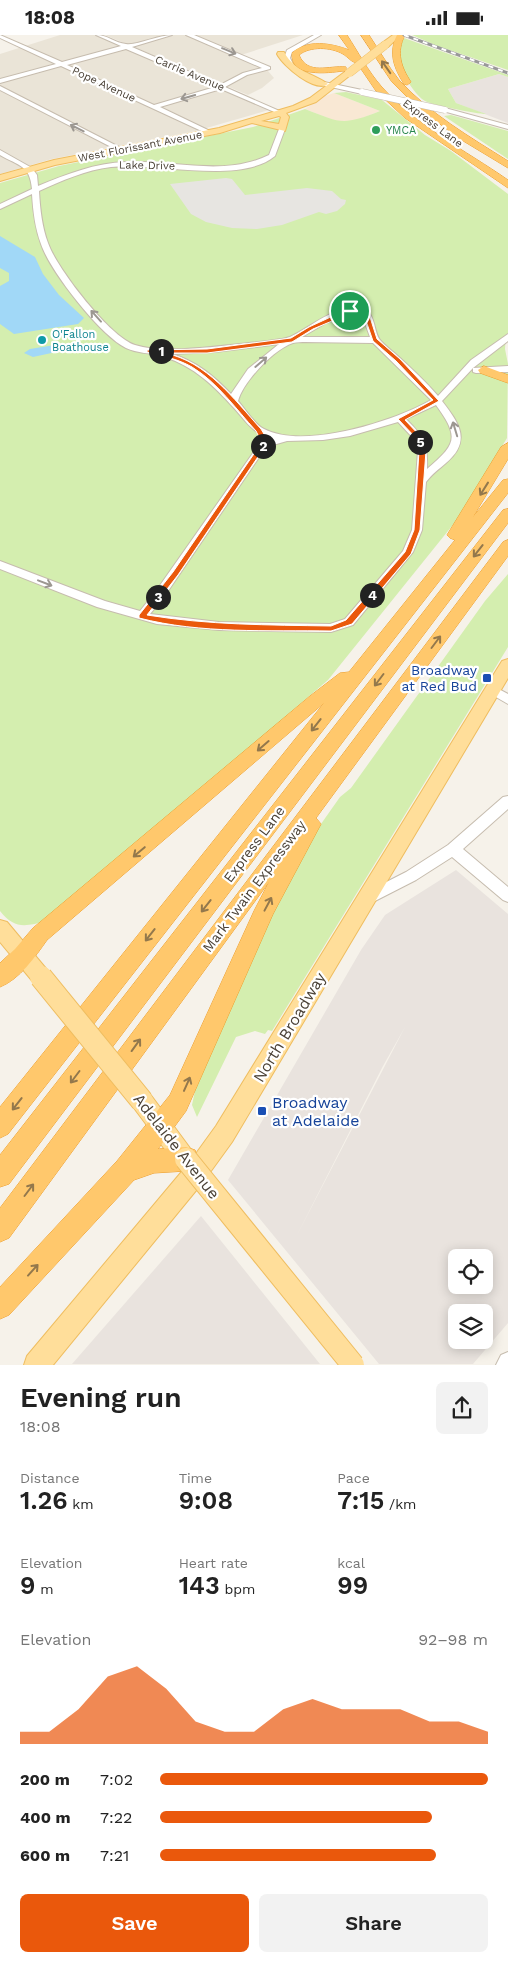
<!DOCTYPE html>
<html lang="en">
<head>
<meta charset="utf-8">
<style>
  :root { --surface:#fff; --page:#f2f2f2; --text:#222; --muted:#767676; --accent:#ea580c }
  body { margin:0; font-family:"Work Sans",sans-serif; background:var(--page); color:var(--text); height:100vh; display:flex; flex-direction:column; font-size:19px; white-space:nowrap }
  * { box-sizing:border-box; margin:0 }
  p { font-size:16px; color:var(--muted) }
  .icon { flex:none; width:28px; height:28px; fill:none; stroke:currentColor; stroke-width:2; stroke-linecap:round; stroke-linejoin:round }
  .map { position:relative; height:1330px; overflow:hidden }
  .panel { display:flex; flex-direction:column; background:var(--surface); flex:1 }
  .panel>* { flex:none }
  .fabs { position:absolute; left:448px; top:1214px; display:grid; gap:10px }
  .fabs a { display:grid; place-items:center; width:45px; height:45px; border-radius:8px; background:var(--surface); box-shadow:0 2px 12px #0003; font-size:25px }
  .pin { position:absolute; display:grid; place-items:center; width:42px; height:42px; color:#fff; margin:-21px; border:2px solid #fff; border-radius:50%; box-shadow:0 1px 5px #0007 }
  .km { position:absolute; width:25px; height:25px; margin:-12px; border-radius:50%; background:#222; color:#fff; font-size:14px; line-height:25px; text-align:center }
  .round { display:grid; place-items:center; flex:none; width:52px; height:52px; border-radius:8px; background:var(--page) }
  .summary { display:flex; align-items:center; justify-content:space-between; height:85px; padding:0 20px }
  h1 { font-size:28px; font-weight:600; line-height:38px }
  .metrics { display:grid; grid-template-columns:repeat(3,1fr); gap:8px; height:85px; padding:5px 20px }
  .metrics div { display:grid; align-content:center }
  .metrics b { font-size:25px; font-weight:600 }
  .metrics small { font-size:14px; font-weight:400 }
  .metrics p { font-size:14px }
  .chart { height:140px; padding:10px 20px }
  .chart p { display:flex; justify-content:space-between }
  .chart svg { width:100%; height:90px; margin-top:5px; fill:var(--accent); opacity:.7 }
  .cta { display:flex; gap:10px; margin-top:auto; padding:10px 20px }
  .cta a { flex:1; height:58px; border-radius:8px; background:var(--accent); color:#fff; font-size:20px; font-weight:600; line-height:58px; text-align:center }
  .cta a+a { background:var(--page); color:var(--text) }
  ul { padding:0 20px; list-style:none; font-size:16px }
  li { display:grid; grid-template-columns:80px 60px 1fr; align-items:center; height:38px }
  li i { height:12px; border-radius:6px; background:var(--accent) }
  .status { display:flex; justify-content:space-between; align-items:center; height:35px; padding:0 25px; background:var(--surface); direction:ltr }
  .status svg { height:14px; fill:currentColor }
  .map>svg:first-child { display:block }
</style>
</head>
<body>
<div class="status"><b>18:08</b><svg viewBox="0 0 49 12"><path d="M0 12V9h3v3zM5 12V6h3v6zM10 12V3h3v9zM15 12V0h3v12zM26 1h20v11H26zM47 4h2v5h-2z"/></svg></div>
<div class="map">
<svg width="508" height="1330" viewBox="0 0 508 1330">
  <rect width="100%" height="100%" fill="#f6f2ea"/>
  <g fill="#eae4d7">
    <path d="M 60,0 L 95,0 L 269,75 L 196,96 L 52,124 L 0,139 L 0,19 Z"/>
    <path d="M 105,0 L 303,0 L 238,21 L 268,36 L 274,43 L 262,53 L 248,60 Z"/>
  </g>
  <path fill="#f9e8d4" d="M 334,58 L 380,76 L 345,90 L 305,74 L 325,61 Z"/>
  <g fill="#e9e3de" fill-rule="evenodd">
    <path d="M 499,39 L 508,42 L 508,88 L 456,68 L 448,54 Z"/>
    <path d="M 456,835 L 508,879 L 508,1288 L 473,1329 L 379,1329 L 228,1145 L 361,915 L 385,880 ZM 405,992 L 296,1202 L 383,1031 ZM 456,1222 L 484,1222 L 484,1250 L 456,1250 ZM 456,1278 L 484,1278 L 484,1305 L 456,1305 Z"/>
    <path d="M 201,1181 L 320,1329 L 72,1329 Z"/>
  </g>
  <g fill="#d4eeaf">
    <path d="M 412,0 L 508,0 L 508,35 L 435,10 Z"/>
    <path d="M 404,3 L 508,40 L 508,42 L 499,39 L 448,54 L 456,68 L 486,79 C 477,79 432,70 425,66 C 410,57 388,17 404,3 Z"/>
    <path d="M 346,57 L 382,65 L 425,100 L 451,116 L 508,159 L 508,298 L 506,300 L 505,314 L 508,329 L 507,403 L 460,481 L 328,645 L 47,886 C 26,891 15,895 0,876 L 0,148 L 59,131 L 253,92 L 305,74 C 341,88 342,91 380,76 L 334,58 Z"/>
    <path d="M 451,80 L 508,96 L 508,124 L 444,81 Z"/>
    <path d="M 508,539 L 508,612 L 272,996 L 268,995 L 265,999 L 255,996 L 236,1002 L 197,1082 L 192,1070 L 199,1037 L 253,909 L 309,806 L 340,762 L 351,753 L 485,566 Z"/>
  </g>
  <path fill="#e7e5e1" d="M 226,143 L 232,144 L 245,160 L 307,153 L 332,156 L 341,164 L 346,165 L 345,169 L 337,176 L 326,179 L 319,177 L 282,190 L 257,194 L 232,193 L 206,187 L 191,179 L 170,149 Z"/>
  <g fill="#a1d8f7">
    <path d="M 0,201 L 35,222 L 43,239 L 59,260 L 84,283 L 78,289 L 14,299 L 0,289 L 0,251 L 9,246 L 9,238 L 0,233 Z"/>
    <path d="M 61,309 L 69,310 L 70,314 L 33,322 L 24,318 L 30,314 Z"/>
  </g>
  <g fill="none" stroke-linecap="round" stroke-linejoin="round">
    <g stroke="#c6bcae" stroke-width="2">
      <g id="minor">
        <path d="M 0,0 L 62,27 L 121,11 L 96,0 C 108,0 115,8 126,9 C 136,11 158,0 172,0 L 132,12 L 220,50 L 243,38 L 262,33 L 186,0 L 194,0 L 270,32 L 270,34 L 247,40 L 225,52 L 284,78 L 279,79 L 221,54 L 160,72 L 210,96 L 211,97 L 208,99 L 61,31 L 0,48 L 0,44 L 56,29 L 0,3 ZM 126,14 L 215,52 L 154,70 L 67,30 Z"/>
        <path d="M 314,0 L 321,0 L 292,17 L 290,23 L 294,31 L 289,32 L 284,23 L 287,15 Z"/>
        <path d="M 324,47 L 362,55 L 365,57 L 362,59 L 322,50 Z"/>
        <path d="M 0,51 L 123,114 L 124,115 L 119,116 L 0,55 Z"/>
        <path d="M 445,73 L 508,90 L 508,94 L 443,76 L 442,75 Z"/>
        <path d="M 282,92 L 285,94 L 275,121 C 241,150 155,127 111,132 C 86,135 61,146 39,156 C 40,174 42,192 48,208 C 57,234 110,302 135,310 C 159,318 204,313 230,310 C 243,308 280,306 290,302 C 310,293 338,267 362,274 C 376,277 373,296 380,305 C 386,312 394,317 400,323 C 413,335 426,347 438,361 L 471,325 L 508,299 L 508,306 L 473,333 L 508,331 L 508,337 L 476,338 L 473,337 L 473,333 L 442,366 C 459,388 472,406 446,428 C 439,434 432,439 426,447 L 422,495 L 413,517 L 353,590 L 331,597 L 219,595 L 157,589 L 97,572 L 0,534 L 0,526 L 105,566 L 140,576 L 156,556 L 260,408 L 272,404 C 251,396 249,390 234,373 C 214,351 194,331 164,322 L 163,319 C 151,319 137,318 126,313 C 100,300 50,236 41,209 C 35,193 33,176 32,159 L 0,174 L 0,169 L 32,154 C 30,130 19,131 0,120 L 0,115 L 32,133 L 37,140 L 38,151 C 67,139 95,128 126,127 C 174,125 225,142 269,120 L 279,94 ZM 352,278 L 362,280 L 370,302 L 302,302 L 326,288 ZM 305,307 L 373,308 L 431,365 C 395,386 304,415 264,394 C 254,389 246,375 238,366 C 243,347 274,314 293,308 C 297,307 302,307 305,307 ZM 279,309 L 248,334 L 231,359 C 214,341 196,326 172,319 L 215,317 ZM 436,370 C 460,403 456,409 427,434 C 428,408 424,402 406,384 ZM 398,387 L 413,403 L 418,416 L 412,495 L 403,516 L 345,584 L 330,589 L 219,587 L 150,579 L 164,562 L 266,412 L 287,406 L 323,405 L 350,401 Z"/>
        <path d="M 493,651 L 508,659 L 508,669 L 489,658 L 487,655 Z"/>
        <path d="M 508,761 L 508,774 L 463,814 L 508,852 L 508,867 L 503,865 L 452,822 L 416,845 L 371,868 L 366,870 L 361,868 L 359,864 L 361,860 L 406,837 L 448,810 L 503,762 Z"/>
        <path d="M 508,1317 L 508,1330 L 496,1330 L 501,1320 Z"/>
      </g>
    </g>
    <g stroke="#efbd5f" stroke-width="2">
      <g id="major">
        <path d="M 393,0 L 401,0 L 388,12 L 382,12 L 382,8 Z"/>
        <path d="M 278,17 L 284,17 C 296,38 311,37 328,49 C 315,58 283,31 277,19 Z"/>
        <path d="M 346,36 L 353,38 L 316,67 L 286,78 L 289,82 L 285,96 L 252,88 L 220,98 L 55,130 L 0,146 L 0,140 L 54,125 L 219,93 L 293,71 L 310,63 ZM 279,81 L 281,82 L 279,89 L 261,86 Z"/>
        <path d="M 508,624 L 508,643 L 232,1107 L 203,1147 L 53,1330 L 24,1330 L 27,1321 L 184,1134 L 178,1132 L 134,1073 L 131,1066 L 134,1059 L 142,1056 L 150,1059 L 195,1120 L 216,1091 L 502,626 Z"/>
        <path d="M 0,885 L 7,887 L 48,936 L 51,942 L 48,948 L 41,951 L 34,948 L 0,907 Z"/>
      </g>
    </g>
    <g stroke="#ec9e2e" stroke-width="1">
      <g id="highway">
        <path d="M 339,0 L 347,0 C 358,17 368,36 381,51 C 416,91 465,115 508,145 L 508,153 L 405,83 L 376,56 L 357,28 C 351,27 348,22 343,19 C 331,12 310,11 299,20 C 308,41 329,30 346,32 L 346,36 L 343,36 C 328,38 290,43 292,18 C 307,4 331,8 349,15 Z"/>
        <path d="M 361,0 L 369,0 C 379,15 388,31 399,45 C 430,79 470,102 508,126 L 508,133 L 460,104 L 417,72 L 392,47 Z"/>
        <path d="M 397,0 L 405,0 C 396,17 401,32 411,47 L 407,50 L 404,49 C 394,33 388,18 397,0 Z"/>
        <path d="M 484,331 L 508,340 L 508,348 L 480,338 L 478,335 Z"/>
        <path d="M 508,408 L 508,424 L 473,482 L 503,445 L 508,444 L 508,458 L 8,1099 L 0,1103 L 0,1072 L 324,668 L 47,905 C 35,922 20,944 0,952 L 0,928 L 15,914 L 33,893 L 310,661 L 340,638 L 349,637 L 455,505 L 450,503 L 447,500 L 501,412 Z"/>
        <path d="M 508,474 L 508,488 L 9,1149 L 0,1152 L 0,1120 L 503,475 Z"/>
        <path d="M 508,505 L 508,521 L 316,783 L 321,789 L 273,879 L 186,1076 L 158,1114 L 186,1112 L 195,1115 L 198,1124 L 195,1133 L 186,1136 L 154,1138 L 134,1145 L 9,1280 L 0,1284 L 0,1252 L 117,1126 L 170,1060 L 254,876 L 269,847 L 9,1203 L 0,1207 L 0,1173 L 503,507 Z"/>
      </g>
    </g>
    <use href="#minor" fill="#fff" fill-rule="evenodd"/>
    <use href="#major" fill="#ffde9a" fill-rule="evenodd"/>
    <use href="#highway" fill="#ffc86c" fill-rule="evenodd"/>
    <g stroke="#999" stroke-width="3">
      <path id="rail" d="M 404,0 L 508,38"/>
    </g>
    <use href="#rail" stroke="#fff" stroke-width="2" stroke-dasharray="5" stroke-linecap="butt"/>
    <g stroke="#c6bcae" stroke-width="7" stroke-linecap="butt">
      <path id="minor-bridge" d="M 362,57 L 445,75"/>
    </g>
    <g stroke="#efbd5f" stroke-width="9" stroke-linecap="butt">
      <path id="major-bridge-far1" d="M 349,38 L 385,10"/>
    </g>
    <g stroke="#efbd5f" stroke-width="24" stroke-linecap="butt">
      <g id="major-bridge">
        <path d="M 41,942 L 142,1066"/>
        <path d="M 186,1124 L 353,1330"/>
      </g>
    </g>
    <use href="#minor-bridge" stroke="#fff" stroke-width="6"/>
    <use href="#major-bridge-far1" stroke="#ffde9a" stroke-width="8"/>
    <use href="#major-bridge" stroke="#ffde9a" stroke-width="22"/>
  </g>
  <defs><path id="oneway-shaft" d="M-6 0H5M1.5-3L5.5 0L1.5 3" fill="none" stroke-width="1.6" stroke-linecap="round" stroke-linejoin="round" transform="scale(1.25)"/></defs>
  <g stroke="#9c9791">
    <use href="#oneway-shaft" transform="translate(229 16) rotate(22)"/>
    <use href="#oneway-shaft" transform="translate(188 62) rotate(164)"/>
    <use href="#oneway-shaft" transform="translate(77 93) rotate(-153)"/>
    <use href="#oneway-shaft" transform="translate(96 281) rotate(-132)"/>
    <use href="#oneway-shaft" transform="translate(261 327) rotate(-41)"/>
    <use href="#oneway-shaft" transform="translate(455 394) rotate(-107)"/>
    <use href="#oneway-shaft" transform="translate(45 548) rotate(21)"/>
  </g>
  <g stroke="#93784c">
    <use href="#oneway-shaft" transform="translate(386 32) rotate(-125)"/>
    <use href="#oneway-shaft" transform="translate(484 454) rotate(122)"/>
    <use href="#oneway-shaft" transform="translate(478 516) rotate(128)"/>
    <use href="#oneway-shaft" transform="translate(436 607) rotate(-53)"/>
    <use href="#oneway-shaft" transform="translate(379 645) rotate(127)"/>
    <use href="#oneway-shaft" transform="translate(316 690) rotate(128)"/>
    <use href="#oneway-shaft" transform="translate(263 711) rotate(139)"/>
    <use href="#oneway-shaft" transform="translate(139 817) rotate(140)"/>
    <use href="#oneway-shaft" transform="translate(268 869) rotate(-62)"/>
    <use href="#oneway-shaft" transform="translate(206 871) rotate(128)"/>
    <use href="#oneway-shaft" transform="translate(150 900) rotate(128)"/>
    <use href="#oneway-shaft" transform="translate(136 1010) rotate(-54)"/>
    <use href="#oneway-shaft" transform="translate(75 1042) rotate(127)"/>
    <use href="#oneway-shaft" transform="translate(187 1049) rotate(-66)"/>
    <use href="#oneway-shaft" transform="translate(17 1069) rotate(128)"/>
    <use href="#oneway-shaft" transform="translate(29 1155) rotate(-53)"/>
    <use href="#oneway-shaft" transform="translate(33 1235) rotate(-48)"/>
  </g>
  <path fill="#ea580c" stroke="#fff" fill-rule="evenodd" d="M 357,273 L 369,279 L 377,304 L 400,324 L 439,366 L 405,385 L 421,402 L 426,416 L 420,495 L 411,519 L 352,589 L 331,596 C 268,595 201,599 139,583 L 139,580 L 173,537 L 260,410 L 260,404 L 256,396 C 236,374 217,347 192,332 C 178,324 163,321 147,317 L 147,315 L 207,314 L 291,303 L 309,292 L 348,274 ZM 356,276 L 364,280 L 373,306 L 396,326 L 433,365 L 398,384 L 415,402 L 419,416 L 414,495 L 405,517 L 346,585 L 331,591 C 269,590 208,590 147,580 L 178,540 L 266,410 L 267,404 L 261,394 C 233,363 207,327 165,318 L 207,318 L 292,307 L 313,294 Z"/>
  <circle fill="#2e9e5b" stroke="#fff" stroke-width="2" cx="376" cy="95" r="5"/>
  <circle fill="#0f9aa8" stroke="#fff" stroke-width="2" cx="42" cy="305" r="5"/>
  <g fill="#1a4fb4" stroke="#fff" stroke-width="2">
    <rect x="482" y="638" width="10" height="10" rx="2.5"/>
    <rect x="257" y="1071" width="10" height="10" rx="2.5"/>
  </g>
  <g text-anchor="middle" stroke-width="4.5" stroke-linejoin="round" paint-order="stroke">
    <g font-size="11" fill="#4b4237" stroke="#fff">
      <text transform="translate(190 38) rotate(23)" y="4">Carrie Avenue</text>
      <text transform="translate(104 49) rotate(25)" y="4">Pope Avenue</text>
      <text transform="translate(433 88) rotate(37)" y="4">Express Lane</text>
      <text transform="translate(140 111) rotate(-11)" y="4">West Florissant Avenue</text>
      <text transform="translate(147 130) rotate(1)" y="4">Lake Drive</text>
    </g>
    <g font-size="11" fill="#27864d" stroke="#fff" text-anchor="start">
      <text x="386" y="99">YMCA</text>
    </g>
    <g font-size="11" fill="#0d838f" stroke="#fff" text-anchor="start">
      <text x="52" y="303">O'Fallon<tspan x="52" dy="13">Boathouse</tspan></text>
    </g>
    <g font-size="14" fill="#164399" stroke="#fff" text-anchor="end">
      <text x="477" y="640">Broadway<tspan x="477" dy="16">at Red Bud</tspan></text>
    </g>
    <g font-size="14" fill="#4b4237" stroke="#fff">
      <text transform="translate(254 809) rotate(-53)" y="5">Express Lane</text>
      <text transform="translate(254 851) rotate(-53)" y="5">Mark Twain Expressway</text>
    </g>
    <g font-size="16" fill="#4b4237" stroke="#fff">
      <text transform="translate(289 992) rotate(-59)" y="6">North Broadway</text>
      <text transform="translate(177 1111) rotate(52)" y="6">Adelaide Avenue</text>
    </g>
    <g font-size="16" fill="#164399" stroke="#fff" text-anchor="start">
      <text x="272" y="1073">Broadway<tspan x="272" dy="18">at Adelaide</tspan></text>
    </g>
  </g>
</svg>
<div class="fabs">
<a><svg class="icon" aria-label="locate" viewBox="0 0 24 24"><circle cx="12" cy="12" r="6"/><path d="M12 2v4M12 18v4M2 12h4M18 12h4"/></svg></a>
<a><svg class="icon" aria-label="layers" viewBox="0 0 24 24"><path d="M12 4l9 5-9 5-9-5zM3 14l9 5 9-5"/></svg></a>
</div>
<div class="pin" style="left:350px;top:276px;background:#1e9e55"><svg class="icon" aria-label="arrive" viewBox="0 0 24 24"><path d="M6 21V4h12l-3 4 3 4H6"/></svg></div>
<b class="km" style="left:161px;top:316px">1</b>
<b class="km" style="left:263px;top:411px">2</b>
<b class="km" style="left:158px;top:562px">3</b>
<b class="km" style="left:372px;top:560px">4</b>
<b class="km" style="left:420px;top:407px">5</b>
</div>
<section class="panel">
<div class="summary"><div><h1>Evening run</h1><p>18:08</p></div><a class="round"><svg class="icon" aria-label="share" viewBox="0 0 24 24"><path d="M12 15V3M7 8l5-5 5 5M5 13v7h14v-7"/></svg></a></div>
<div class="metrics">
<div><p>Distance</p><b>1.26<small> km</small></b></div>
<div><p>Time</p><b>9:08</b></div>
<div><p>Pace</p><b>7:15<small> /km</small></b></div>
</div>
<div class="metrics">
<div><p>Elevation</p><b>9<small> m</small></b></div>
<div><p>Heart rate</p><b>143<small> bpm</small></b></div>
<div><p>kcal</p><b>99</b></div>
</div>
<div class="chart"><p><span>Elevation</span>92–98 m</p>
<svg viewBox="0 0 160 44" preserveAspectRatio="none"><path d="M0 44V38L10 38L20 27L30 11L40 6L50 17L60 33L70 38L80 38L90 27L100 22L110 27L120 27L130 27L140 33L150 33L160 38V44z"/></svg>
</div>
<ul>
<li><b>200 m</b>7:02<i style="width:100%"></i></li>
<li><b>400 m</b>7:22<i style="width:83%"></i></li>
<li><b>600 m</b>7:21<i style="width:84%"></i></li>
</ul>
<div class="cta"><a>Save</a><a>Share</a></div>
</section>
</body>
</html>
